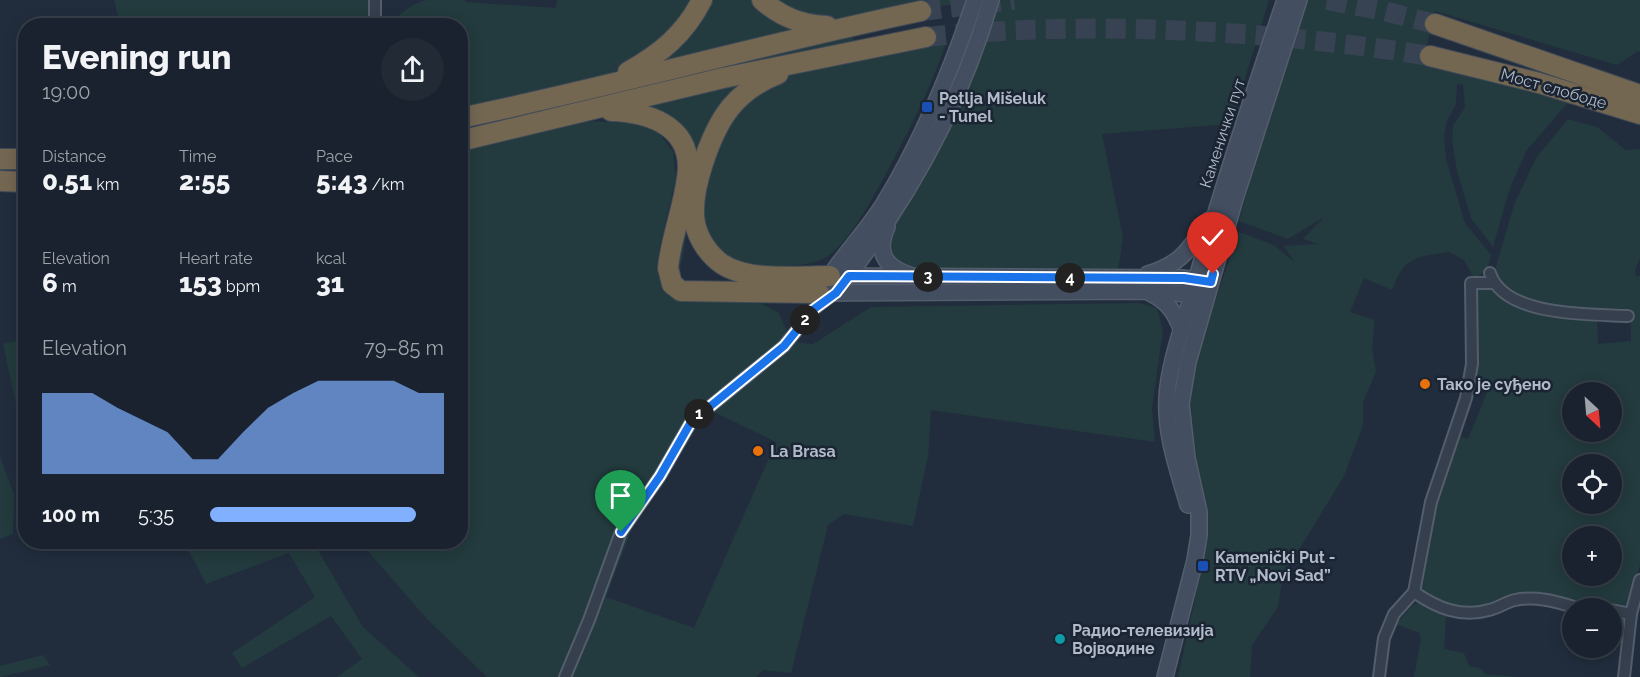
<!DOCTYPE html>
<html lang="en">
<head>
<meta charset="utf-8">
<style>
  :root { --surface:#19222e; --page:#222a36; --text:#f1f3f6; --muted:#9fa4aa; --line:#373f4a; --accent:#80b0ff }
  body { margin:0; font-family:Raleway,sans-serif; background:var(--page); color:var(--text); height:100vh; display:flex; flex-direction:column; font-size:22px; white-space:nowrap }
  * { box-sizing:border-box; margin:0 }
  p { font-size:20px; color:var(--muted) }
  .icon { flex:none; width:33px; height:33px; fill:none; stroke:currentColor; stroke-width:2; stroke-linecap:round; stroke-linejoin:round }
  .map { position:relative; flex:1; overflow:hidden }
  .details { position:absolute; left:18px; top:18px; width:450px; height:531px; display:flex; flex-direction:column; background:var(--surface); border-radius:24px; box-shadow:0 3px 15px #0003,0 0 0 2px var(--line) }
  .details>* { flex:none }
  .needle { width:39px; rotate:154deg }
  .controls { position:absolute; left:1562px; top:382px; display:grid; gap:12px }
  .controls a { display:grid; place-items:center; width:60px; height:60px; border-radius:50%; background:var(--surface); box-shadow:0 3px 15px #0003,0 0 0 2px var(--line); font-size:30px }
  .pin { position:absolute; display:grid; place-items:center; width:51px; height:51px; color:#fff; margin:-62px -26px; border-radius:50% 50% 50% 0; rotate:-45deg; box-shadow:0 0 6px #0007 }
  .pin .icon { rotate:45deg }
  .km { position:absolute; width:30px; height:30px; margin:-15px; border-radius:50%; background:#222; color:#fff; font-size:16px; line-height:30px; text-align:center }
  .round { display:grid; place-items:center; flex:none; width:63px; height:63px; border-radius:32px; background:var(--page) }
  .headline { display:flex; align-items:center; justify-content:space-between; height:102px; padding:0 24px }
  h1 { font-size:33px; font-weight:800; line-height:45px }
  .figures { display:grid; grid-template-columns:repeat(3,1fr); gap:9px; height:102px; padding:6px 24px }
  .figures div { display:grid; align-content:center }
  .figures b { font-size:26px; font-weight:800 }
  .figures small { font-size:16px; font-weight:400 }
  .figures p { font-size:16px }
  .chart { height:168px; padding:12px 24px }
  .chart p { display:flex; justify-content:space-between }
  .chart svg { width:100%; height:108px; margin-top:6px; fill:var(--accent); opacity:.7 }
  ul { padding:0 24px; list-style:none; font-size:20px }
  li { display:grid; grid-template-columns:96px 72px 1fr; align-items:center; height:45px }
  li i { height:15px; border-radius:8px; background:var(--accent) }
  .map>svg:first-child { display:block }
</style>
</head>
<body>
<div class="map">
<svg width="1640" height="677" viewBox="0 0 1640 677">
  <rect width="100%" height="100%" fill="#212d3d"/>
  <g fill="#233b3e" fill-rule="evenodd">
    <path d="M 114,0 L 370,0 L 370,26 L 120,25 Z"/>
    <path d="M 426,0 L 465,0 L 465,2 L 556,8 L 557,0 L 696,0 L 669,36 L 624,68 L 604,76 L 461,108 L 460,26 L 391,26 C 399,13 412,4 426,0 Z"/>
    <path d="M 709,0 L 756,0 L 769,18 L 795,30 L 663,61 L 700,17 Z"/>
    <path d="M 768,0 L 961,0 L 960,4 L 915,8 L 860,19 L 823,22 Z"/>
    <path d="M 996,0 L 1269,0 L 1231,124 L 1102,134 L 1123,237 L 1118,271 L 937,271 L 914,267 L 897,260 L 889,248 L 890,234 L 899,210 Z"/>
    <path d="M 1302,0 L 1640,0 L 1640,52 L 1638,51 L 1617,65 L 1435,11 L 1423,62 L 1573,100 L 1564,107 L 1526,151 L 1509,191 L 1493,247 L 1471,218 L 1457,171 L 1452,141 L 1453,125 L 1465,108 L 1463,85 L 1457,84 L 1456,104 L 1447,121 L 1444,136 L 1446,159 L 1465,223 L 1491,255 L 1487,271 L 1474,278 L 1464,260 L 1449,252 C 1417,257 1404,256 1392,290 L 1364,278 L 1350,312 L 1375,320 L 1372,347 L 1376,372 L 1363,403 L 1363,425 L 1344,476 L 1283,576 L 1278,607 L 1252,645 L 1250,677 L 1178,677 L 1200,576 L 1204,531 L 1185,431 L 1191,369 L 1239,232 L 1274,245 L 1294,262 L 1284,246 L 1318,244 L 1303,239 L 1324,217 L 1288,239 L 1239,221 L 1283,57 Z"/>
    <path d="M 853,37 L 853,42 L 461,131 L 460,126 Z"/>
    <path d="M 946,43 C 929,92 906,137 881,183 C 867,207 853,235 832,253 C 819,264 801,265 784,266 C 702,273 690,220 716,154 C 721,143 728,116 737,109 C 749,99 764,88 778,81 C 823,57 895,52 946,43 Z"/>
    <path d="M 754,80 L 705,134 L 680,270 L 675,269 L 695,168 L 675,123 L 659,111 L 635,106 Z"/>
    <path d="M 1568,119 L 1597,127 L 1626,150 L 1640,149 L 1640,258 L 1635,270 L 1636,276 L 1640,276 L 1640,565 L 1628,607 C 1616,604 1607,608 1595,607 C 1574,607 1552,592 1527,593 C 1516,593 1507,599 1497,603 C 1463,615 1447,606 1418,590 L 1434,505 L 1456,435 L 1468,439 L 1489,387 L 1475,381 L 1478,331 L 1476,287 L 1490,286 C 1500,292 1507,301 1517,306 C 1542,318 1570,318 1597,320 L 1598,344 L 1631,341 L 1631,309 C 1595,307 1508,314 1495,270 L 1514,205 L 1536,158 ZM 1572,393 L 1611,393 L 1611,432 L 1572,432 ZM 1572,465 L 1611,465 L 1611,504 L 1572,504 ZM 1572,537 L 1611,537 L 1611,576 L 1572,576 Z"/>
    <path d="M 584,121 L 634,123 L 659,132 L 673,152 L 676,179 L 659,249 L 662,282 L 669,294 L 696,301 L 755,301 L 778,312 L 792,342 L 813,344 L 871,307 L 1140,303 L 1157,308 L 1163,330 L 1152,408 L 1155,442 L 931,410 L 928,456 L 913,526 L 844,514 L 828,525 L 791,673 L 763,670 L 756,677 L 487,677 L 427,619 L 360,542 L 460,542 L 461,150 ZM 710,410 L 776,442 L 694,628 L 606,597 L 634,523 L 692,429 Z"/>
    <path d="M 25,339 L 25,406 L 17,408 L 3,344 Z"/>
    <path d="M 0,456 L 14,495 L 13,534 L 0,539 Z"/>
    <path d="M 184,542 L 313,542 L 363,627 L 419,677 L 337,677 L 362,659 L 331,616 L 242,668 L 232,653 L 315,597 L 289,553 L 206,584 Z"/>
    <path d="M 1419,602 L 1446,616 L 1444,649 L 1464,653 L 1469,666 L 1481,668 L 1485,674 L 1520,677 L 1414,677 L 1421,639 L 1419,633 L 1396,624 L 1413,605 Z"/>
    <path d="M 43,655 L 50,665 L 0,677 L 0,666 Z"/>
  </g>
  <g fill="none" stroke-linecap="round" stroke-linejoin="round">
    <g stroke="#374252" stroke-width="20" stroke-dasharray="20 10" stroke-linecap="butt">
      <path d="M 1327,0 L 1384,11 L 1435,24"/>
      <path d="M 921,11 L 1014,0"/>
      <path d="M 926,37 C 1090,20 1267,30 1430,56"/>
    </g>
    <g stroke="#535d6b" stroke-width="14">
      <g id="street">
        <path d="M 375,26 L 375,0"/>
        <path d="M 1490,273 C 1504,317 1590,314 1628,316"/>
        <path d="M 1414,592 C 1437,608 1461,618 1489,610 C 1498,608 1506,602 1515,600 C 1537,595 1560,603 1581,609"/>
        <path d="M 1611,610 L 1631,614"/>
        <path d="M 565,677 L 589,620 L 621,532 L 660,476 L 691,422 L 784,346 L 814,309 L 835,293"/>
        <path d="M 1379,677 L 1384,638 L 1394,614 L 1414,592 L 1431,502 L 1466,398 L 1472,364 L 1471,283 L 1493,283"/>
        <path d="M 1624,677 L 1631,614 L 1640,580"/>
      </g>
    </g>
    <g stroke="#535d6b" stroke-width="18">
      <g id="secondary">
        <path d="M 887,227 C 876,252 884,267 910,275"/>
        <path d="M 1148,274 C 1182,264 1190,248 1209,220"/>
        <path d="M 830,276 L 1182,278 L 1205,281"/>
        <path d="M 845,280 C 911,195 961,104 991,0"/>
        <path d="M 826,282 C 843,255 866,232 883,205 C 923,140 951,71 975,0"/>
        <path d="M 819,293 L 1147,291 L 1200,295"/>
        <path d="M 1150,293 C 1168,302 1175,312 1182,331"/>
        <path d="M 1188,505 C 1178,470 1165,435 1167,398 C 1168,366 1184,323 1193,292 C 1220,193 1252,97 1285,0"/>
        <path d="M 1165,677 L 1195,560 L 1199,535 L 1199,512 L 1187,458 L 1181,404 L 1188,362 L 1235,199 L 1299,0"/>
      </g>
    </g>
    <g stroke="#404a58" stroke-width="22">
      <g id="highway">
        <path d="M 762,0 C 781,17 801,25 827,26"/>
        <path d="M 1435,24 L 1640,95"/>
        <path d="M 1430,56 L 1539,83 L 1640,114"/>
        <path d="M 628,72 C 661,53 684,35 702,0"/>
        <path d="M 778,74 C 760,81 743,92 730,108 C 711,132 689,192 695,223 C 698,239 709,255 722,264 C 749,282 798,276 830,276"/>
        <path d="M 611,111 C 646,112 688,124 688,167 C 687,199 671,235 668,268 L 672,284 L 681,291 L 819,293"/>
        <path d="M 460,118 C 615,86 767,43 921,11"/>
        <path d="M 460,141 L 723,78 L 926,37"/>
        <path d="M 0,159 L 26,159"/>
        <path d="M 0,181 L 26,182"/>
      </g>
    </g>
    <use href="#street" stroke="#353f4d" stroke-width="10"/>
    <use href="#secondary" stroke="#434e60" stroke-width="15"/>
    <use href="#highway" stroke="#746752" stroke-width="20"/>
  </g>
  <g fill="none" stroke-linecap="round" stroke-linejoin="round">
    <g stroke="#fff" stroke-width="12">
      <path id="route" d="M 621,532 L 660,476 L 691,422 L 784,346 L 814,309 L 836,293 L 849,276 L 1184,278 L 1211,282 L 1213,274"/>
    </g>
    <use href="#route" stroke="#1a73e8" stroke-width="8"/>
  </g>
  <g fill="#1a4fb4" stroke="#1a2432" stroke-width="2">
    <rect x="921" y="101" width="12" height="12" rx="3"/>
    <rect x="1197" y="560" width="12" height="12" rx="3"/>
  </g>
  <g fill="#e8710a" stroke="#1a2432" stroke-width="2">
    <circle cx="1425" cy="384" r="6"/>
    <circle cx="758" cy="451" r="6"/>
  </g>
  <circle fill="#0f9aa8" stroke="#1a2432" stroke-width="2" cx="1060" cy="639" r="6"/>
  <g text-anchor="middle" stroke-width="5" stroke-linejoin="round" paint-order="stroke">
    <g font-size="16" fill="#b1bac9" stroke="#1a2432">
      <text transform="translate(1554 88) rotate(16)" y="6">Мост слободе</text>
      <text transform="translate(1222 133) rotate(-72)" y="6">Каменички пут</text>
    </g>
    <g font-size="16" font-weight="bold" fill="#b1bac9" stroke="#1a2432" text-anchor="start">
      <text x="939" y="104">Petlja Mišeluk<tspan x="939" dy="18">- Tunel</tspan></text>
      <text x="1437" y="390">Тако је суђено</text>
      <text x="770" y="457">La Brasa</text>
      <text x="1215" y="563">Kamenički Put -<tspan x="1215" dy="18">RTV „Novi Sad”</tspan></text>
      <text x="1072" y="636">Радио-телевизија<tspan x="1072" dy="18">Војводине</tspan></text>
    </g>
  </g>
</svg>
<div class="controls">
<a><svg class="needle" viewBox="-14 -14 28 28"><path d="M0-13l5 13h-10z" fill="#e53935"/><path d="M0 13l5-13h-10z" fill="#9fa4aa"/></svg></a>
<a><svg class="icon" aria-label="locate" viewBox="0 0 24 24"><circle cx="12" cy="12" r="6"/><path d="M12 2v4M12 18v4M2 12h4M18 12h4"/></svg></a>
<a>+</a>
<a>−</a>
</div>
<div class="pin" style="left:621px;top:532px;background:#1e9e55"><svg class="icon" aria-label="arrive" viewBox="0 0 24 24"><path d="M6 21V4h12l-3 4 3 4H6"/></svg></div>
<div class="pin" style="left:1213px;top:274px;background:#d93025"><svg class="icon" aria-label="check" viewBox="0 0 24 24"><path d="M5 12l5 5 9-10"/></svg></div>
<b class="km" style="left:699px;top:414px">1</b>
<b class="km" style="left:805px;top:320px">2</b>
<b class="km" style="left:928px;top:277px">3</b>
<b class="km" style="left:1070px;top:278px">4</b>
<section class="details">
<div class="headline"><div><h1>Evening run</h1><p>19:00</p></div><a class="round"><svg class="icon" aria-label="share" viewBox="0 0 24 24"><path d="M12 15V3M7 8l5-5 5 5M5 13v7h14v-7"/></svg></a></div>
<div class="figures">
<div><p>Distance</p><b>0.51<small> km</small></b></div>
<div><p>Time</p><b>2:55</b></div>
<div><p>Pace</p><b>5:43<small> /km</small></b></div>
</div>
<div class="figures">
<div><p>Elevation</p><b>6<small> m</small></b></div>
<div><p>Heart rate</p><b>153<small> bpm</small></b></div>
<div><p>kcal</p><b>31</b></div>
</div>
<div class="chart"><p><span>Elevation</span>79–85 m</p>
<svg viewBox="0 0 160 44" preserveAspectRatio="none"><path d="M0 44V11L10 11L20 11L30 17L40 22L50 27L60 38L70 38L80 27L90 17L100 11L110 6L120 6L130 6L140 6L150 11L160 11V44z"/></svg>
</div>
<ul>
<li><b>100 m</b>5:35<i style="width:88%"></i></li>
</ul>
</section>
</div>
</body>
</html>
